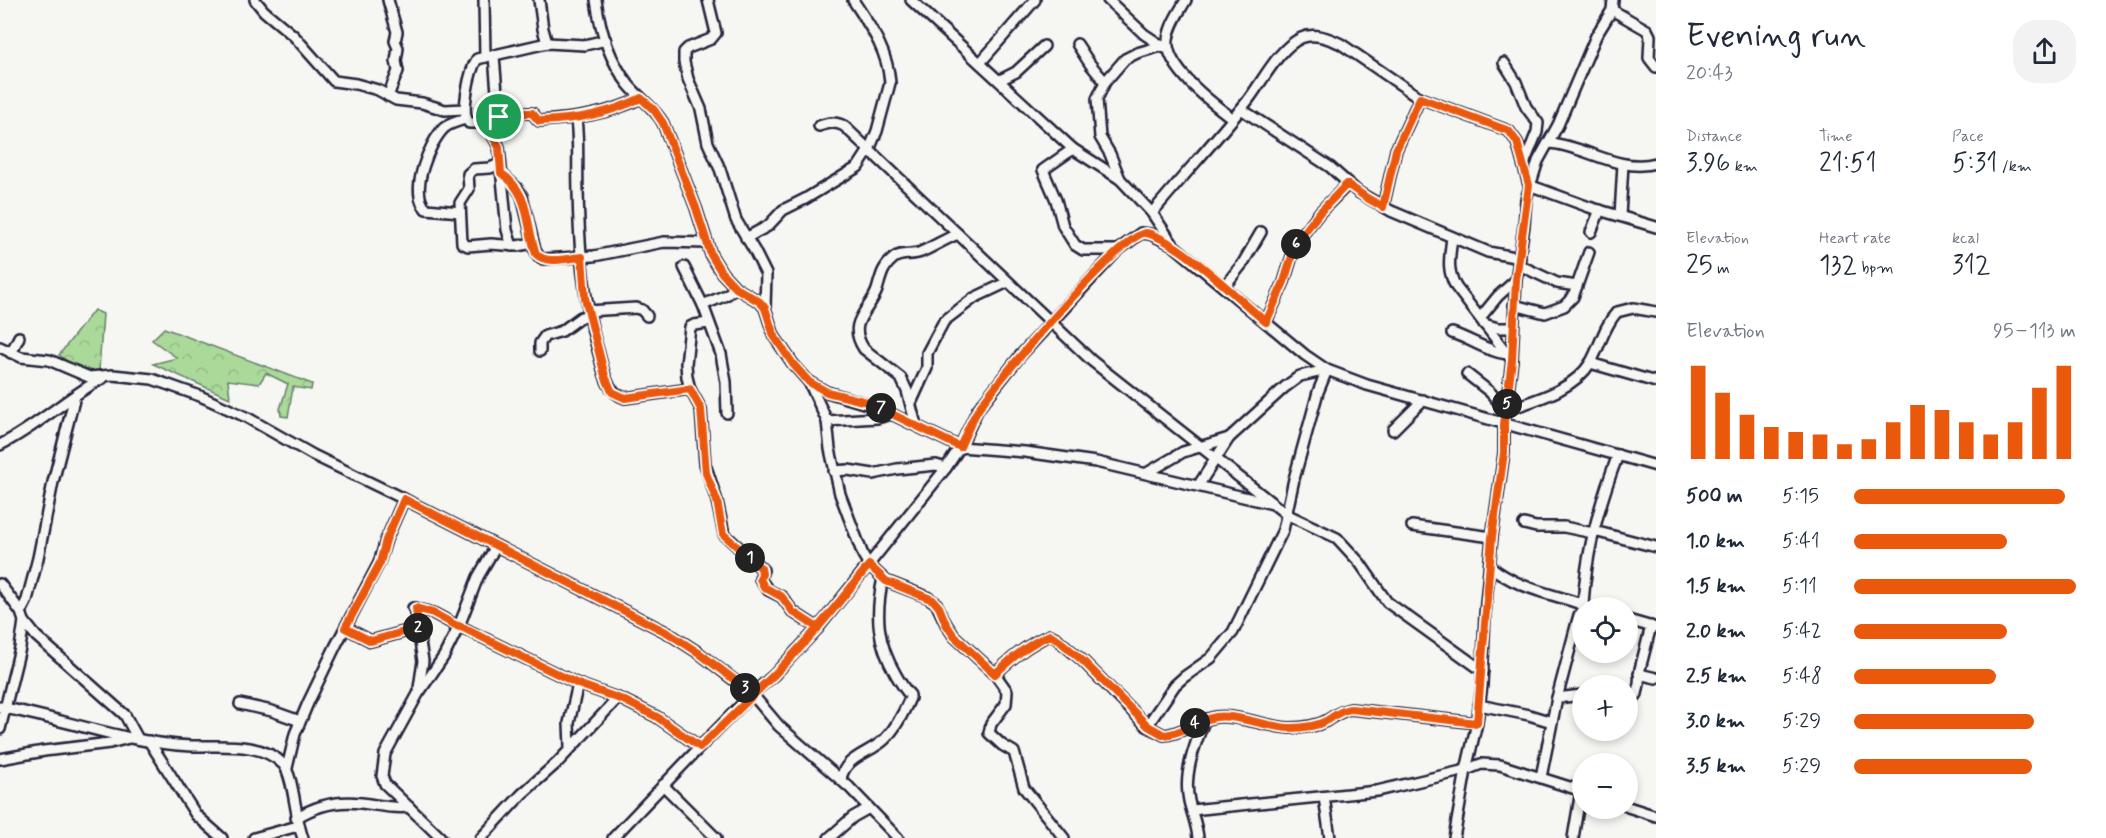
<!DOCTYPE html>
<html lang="en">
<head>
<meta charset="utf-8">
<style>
  :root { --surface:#fff; --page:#f2f2f3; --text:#1f2937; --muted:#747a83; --accent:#ea580c }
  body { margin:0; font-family:Mynerve,sans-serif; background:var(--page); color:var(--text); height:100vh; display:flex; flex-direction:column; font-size:22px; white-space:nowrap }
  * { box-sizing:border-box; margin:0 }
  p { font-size:20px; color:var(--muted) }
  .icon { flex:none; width:33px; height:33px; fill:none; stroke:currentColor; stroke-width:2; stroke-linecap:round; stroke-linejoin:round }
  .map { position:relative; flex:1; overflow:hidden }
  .drawer { display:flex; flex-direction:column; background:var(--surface); width:450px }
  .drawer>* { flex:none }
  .controls { position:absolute; left:1572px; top:597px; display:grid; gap:12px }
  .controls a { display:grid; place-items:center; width:66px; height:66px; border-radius:50%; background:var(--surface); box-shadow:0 3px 9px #0003; font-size:30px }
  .pin { position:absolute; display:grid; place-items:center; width:51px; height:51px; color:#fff; margin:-26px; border:3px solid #fff; border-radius:50%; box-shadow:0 2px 6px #0007 }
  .km { position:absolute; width:30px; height:30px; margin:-15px; border-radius:50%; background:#222; color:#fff; font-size:16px; line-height:30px; text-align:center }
  .round { display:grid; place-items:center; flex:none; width:63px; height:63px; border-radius:24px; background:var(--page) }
  .summary { display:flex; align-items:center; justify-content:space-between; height:102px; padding:0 30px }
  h1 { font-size:33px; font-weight:600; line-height:45px }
  .stats { display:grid; grid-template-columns:repeat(3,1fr); gap:9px; height:102px; padding:6px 30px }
  .stats div { display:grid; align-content:center }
  .stats b { font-size:26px; font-weight:600 }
  .stats small { font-size:16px; font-weight:400 }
  .stats p { font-size:16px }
  .chart { height:168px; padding:12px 30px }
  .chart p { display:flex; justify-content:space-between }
  .chart svg { width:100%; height:108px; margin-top:6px; stroke:var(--accent); stroke-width:6 }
  ul { padding:0 30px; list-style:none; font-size:20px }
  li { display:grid; grid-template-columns:96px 72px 1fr; align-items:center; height:45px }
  li i { height:15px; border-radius:8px; background:var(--accent) }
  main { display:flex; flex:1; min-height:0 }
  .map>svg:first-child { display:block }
</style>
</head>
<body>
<main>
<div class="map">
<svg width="1656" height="838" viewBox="0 0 1656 838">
  <defs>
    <pattern id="forest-crowns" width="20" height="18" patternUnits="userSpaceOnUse" patternTransform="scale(1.5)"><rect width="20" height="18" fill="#aad999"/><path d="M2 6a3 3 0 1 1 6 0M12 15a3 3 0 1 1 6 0" fill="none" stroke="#92ba85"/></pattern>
  </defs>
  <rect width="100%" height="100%" fill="#f6f6f2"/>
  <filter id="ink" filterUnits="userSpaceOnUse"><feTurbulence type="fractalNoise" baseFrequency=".0167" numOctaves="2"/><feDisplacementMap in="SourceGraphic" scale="12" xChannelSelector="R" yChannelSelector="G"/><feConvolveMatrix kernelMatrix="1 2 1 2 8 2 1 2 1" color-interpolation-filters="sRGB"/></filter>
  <g filter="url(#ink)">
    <g fill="url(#forest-crowns)" stroke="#667e6a" stroke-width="1.5">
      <path d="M 94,310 L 103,314 L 99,370 L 82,372 L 59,355 Z"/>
      <path d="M 164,328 L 312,384 L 311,390 L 293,387 L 288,417 L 281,416 L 280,409 L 288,384 L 266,373 L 259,384 L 228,380 L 230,398 L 153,364 L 177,358 L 152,340 Z"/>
    </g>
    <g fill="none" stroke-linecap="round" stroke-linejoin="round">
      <g stroke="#22223b" stroke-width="14">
        <g id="street">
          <path d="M 255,0 L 264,11 L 294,36 L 334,81 L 356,84 L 378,90 L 396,100 L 422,103 L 445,110 L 464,109"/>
          <path d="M 484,0 L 485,57"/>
          <path d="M 539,0 L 543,29 L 547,43"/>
          <path d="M 596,0 C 600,29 610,61 628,84 C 639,98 654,107 663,123 L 696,208 L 711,255 L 722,273 L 736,288 L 760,302 L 765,308 L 774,336 L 793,364 L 809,382 L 827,392 L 877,407 L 960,447 L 1025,452 L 1096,462 L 1273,504"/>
          <path d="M 708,0 L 716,33 L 711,39 L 688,48 L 684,52 L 684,62 L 688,79 L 701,109 L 708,143 L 720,169 L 736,220 L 754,250 L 766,274 L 765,308"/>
          <path d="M 911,0 L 1073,149 L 1120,179 L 1152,213 L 1172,243"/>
          <path d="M 1108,0 L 1144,34 L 1165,48"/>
          <path d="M 1186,0 C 1179,12 1170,25 1168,39 C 1164,67 1212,103 1232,118"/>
          <path d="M 1612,10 L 1647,30 L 1650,36 L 1649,58 L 1656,67"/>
          <path d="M 606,40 L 585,45 L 547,43 L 477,59 C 470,70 460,112 469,123 L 476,123 L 514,113 L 532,113 L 539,121 C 575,119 609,114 641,98"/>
          <path d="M 1077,44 L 1090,64 L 1105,82"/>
          <path d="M 494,56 L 499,117"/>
          <path d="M 980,63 L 1035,0"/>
          <path d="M 1504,63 L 1516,82 L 1526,107 L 1538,123 L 1537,132 L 1524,164"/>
          <path d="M 1000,80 L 1016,72 L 1044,46"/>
          <path d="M 388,96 L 398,71 L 396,61 L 398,48 L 395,41 L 397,32 L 388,0"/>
          <path d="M 1241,109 L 1330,167 L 1358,192 L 1391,211 L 1488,252 L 1520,258"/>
          <path d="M 576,118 C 579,143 577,166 578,191 C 579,246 583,301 599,354 C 604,372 606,392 625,398 L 690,389"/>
          <path d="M 489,119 L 492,134 L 499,147 L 507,230 L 512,246"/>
          <path d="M 819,126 C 828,123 835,121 844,126 L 1092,361 L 1286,514 L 1337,538 L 1360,563 L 1387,602 L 1483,671"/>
          <path d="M 1550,143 C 1586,146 1618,173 1656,163"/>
          <path d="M 1073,149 L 1043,170 L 1056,200 L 1063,226 L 1075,245 L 1083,250 L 1118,250"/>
          <path d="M 500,164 L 490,168 L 474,169 L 468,174 L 469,189 L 460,203 L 462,243 L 468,246 L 491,244 L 517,246 L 533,243"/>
          <path d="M 501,173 L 517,188 L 522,196 L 535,250 L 539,257 L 543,259 L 594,256 L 664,242 L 707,243"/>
          <path d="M 1120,179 L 1110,154 L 1100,137 L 1097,99 L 1105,82 L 1125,59 L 1137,53 L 1161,46"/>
          <path d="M 1383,207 L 1396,150 L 1420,98"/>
          <path d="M 460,212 L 426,209 C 409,191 429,143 444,128 C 450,123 458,121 466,119"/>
          <path d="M 1152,213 C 1182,177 1215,141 1245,104 C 1261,85 1277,49 1301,38 C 1314,32 1329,38 1341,44 L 1420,98 L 1509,131 L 1517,142 L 1529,185 L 1589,207 L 1656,227"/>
          <path d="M 1620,216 L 1623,164"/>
          <path d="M 1591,232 L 1600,210"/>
          <path d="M 1452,237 C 1450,257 1446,269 1456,287 L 1512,360"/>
          <path d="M 746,238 L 768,226 L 783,210 L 805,199 L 858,167 L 869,150 L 877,131 L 890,83 C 888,51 870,26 853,0"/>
          <path d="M 1519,265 L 1557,283 L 1577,286"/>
          <path d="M 684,267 L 703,305 L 721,354 L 726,382 L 727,413"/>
          <path d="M 1224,287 L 1243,263 L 1261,232"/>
          <path d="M 703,305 L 726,295 L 736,288"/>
          <path d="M 1514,305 L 1545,313 L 1564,306 L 1573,297 L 1589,252"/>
          <path d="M 588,311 L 636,308 L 642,310 L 647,316"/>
          <path d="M 1480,318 L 1498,296 L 1516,280"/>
          <path d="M 1266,322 L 1284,282 L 1296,243 L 1320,212 L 1348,184"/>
          <path d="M 709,323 L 694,325 L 690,327 L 686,364 L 687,377 L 690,389 L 701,409 L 705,464 L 717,501 L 724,534 L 761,568 L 763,570 L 760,579 L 768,590 L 782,597 L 793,612 L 818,628"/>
          <path d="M 1484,324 L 1498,328 L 1513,328"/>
          <path d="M 1452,333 C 1471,339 1488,352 1507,354"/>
          <path d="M 0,347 L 21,357 L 49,360 L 89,377 L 113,375 L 152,379 L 200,396 L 246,417 L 313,455 L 404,499 L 668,633 L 699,653 L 752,694 L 779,726 L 849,787 L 898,838"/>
          <path d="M 540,351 L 540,343 L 545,336 L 562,331 L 581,317 L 589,315"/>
          <path d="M 11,353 L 19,337"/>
          <path d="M 1590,363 L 1656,382"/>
          <path d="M 1467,374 L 1490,392 L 1506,410 C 1535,400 1573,391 1591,362 C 1600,346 1604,326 1617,312 L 1633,308 L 1656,312"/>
          <path d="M 809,382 L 827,421 L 830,449 L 840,494 L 863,555 L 869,565 L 886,581 L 927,597 L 936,603 L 946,624 L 954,636 L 995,674 L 1007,691 L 1006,704 L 991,724 L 989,733 L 1002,745 L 1014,752 L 1024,788 L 1064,838"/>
          <path d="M 911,403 L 927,368 L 927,353 L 944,321 L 974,298 L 1008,282"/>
          <path d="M 827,421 L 877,418 L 892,414"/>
          <path d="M 916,425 L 907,391 L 901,378 L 864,349 C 846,322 869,312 877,290 C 881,277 882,267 894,258 C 901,252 912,256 921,252 C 933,247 945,239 958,234"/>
          <path d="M 1393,430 L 1423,400"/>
          <path d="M 0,445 C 37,427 67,397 103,378"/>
          <path d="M 834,471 L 848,470 L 873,474 L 897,469 L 936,465 L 946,468"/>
          <path d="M 1147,473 L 1183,452 L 1229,438"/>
          <path d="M 1198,486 L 1229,438 L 1285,387 L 1300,376 L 1327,370"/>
          <path d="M 1524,524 L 1536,527 L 1564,527 L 1593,533"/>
          <path d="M 1412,526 L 1492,537"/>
          <path d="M 1594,531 L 1656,547"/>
          <path d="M 1490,566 C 1518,589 1550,593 1584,605"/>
          <path d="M 0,584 L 21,612 L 24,621 L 20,648 L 0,729"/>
          <path d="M 413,608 L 433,613 L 459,627"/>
          <path d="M 416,608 L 416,617 L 423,661 L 419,688"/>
          <path d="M 1583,608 C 1585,554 1599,504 1618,455"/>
          <path d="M 21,612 L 27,600 L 38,558 L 53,482 L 75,396"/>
          <path d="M 1628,620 L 1656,628"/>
          <path d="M 24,621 L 36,636 L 125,715 L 138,739"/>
          <path d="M 459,626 L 578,684 L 623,700 L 657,717 L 700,747"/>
          <path d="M 346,628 L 371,641 L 418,628"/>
          <path d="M 995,674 C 1012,658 1028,644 1050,635 L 1056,638 L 1083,661 L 1147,726 L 1164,735 C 1182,734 1197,720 1216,717 C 1236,714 1267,727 1290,728 C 1302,728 1315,727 1326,721 C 1335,716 1341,710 1351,709 L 1477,723"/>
          <path d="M 1639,674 L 1656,678"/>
          <path d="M 1557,698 L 1582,695"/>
          <path d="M 1628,703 L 1632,701 L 1637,694 L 1639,684 L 1640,669 L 1651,626"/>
          <path d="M 240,704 L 272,711 L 300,721"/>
          <path d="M 1479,705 L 1529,715 L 1552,722"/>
          <path d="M 0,707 C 64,719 126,743 192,746 C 222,747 260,741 283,764 C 294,776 295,819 303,838"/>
          <path d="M 1147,726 L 1175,685 L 1184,677 L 1211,658 L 1233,632 L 1283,530 L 1294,479 L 1318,392 L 1327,370"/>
          <path d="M 149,741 L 196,815 L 222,838"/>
          <path d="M 570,747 L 569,723 L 578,684"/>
          <path d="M 0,759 L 44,751 L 110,743 L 129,738"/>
          <path d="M 287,768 L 295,734 L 308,703 L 335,647 L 379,563 L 386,540 L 404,499"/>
          <path d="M 1541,777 L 1557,698 L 1576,626 L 1579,615 L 1582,612"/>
          <path d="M 841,779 C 845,756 871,753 885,739 C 896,728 904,712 910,698 L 910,695 C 904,689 900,682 896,675 C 877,643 875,615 883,578"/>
          <path d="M 663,785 L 716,838"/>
          <path d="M 1324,797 L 1330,838"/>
          <path d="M 1628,807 L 1656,816"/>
          <path d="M 1192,810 L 1377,791 L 1466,770 L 1481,764 L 1500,765 L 1582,791"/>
          <path d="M 296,818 C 315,806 338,800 361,803 C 378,805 392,809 409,807"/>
          <path d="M 254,838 L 298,826"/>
          <path d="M 441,838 L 385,784 L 382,776 L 385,754 L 418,694 L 444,656 L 459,626 L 478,577 L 496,546"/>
          <path d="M 481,838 L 522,794 L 558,762 L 618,698"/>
          <path d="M 613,838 L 700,747 L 752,694 L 774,675 L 818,628 L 946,468 L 960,447 L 978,409 L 1020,356 L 1118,250 L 1141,233 L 1150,234 L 1173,245 L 1305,355 L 1327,370 L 1367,385 L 1656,466"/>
          <path d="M 829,838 L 853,817 L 869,808"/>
          <path d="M 1198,838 C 1197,825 1192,814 1189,801 C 1183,774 1195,744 1205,719"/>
          <path d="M 1454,838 L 1466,770 L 1477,723 L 1482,685 L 1485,614 L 1492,537 L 1504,453 L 1504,424 L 1512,360 L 1516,280 L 1524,226 L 1526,199 L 1538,161 L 1558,125 L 1596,36 L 1612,10 L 1613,0"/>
          <path d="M 1573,838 L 1581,791"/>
        </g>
      </g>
      <use href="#street" stroke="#f6f6f2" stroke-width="9"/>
    </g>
  </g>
  <g fill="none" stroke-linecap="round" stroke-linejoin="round" filter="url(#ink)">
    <g stroke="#fff" stroke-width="12">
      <path id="route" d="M 499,117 L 489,120 L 492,135 L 499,147 L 501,173 C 531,194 525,222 536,254 C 547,265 568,258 582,257 L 585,298 L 605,376 L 612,392 L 625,398 L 690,389 L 701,409 L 706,473 L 717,501 L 723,534 L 761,568 L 762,574 L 760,579 L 764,587 L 782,597 L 793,612 L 818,628 L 774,675 L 700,747 L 657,717 L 623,700 L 578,684 L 459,626 L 459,627 L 433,613 L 416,608 L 418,628 L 371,641 L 345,628 L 380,563 L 386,540 L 404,499 L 668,633 L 699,653 L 753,694 C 797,656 833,610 869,565 L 886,581 L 933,600 L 939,607 L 946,624 L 954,636 L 995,674 C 1012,658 1028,644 1050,635 L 1056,638 L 1083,661 L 1148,726 L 1164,735 C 1182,734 1197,720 1216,717 C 1236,714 1267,727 1290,728 C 1302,728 1315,727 1326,721 C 1335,716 1340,710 1351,709 L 1477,723 L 1492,537 L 1504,453 L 1504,424 L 1512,360 L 1516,280 L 1529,185 L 1517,142 L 1509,131 L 1420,98 L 1396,150 L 1383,207 L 1367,198 L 1347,184 L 1320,212 L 1296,243 L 1284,282 L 1266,322 C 1239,300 1178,239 1146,233 C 1126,229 993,385 978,410 C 971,421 966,434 960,447 L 867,402 L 827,392 L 809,382 L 793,364 L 774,336 L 765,308 L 760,302 L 736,288 L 722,273 L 711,255 L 696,208 L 663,123 L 654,110 L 641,98 C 609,114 575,120 539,121 L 532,113 L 514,113 L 499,117"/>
    </g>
    <use href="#route" stroke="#ea580c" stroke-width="8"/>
  </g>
</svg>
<div class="controls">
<a><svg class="icon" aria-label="locate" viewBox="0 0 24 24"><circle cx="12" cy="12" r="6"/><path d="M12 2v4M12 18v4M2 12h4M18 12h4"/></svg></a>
<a>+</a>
<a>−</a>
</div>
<div class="pin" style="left:499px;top:117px;background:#1e9e55"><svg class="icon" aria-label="arrive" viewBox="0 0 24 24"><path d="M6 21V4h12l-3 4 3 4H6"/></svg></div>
<b class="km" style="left:750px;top:558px">1</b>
<b class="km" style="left:418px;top:628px">2</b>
<b class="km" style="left:745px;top:688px">3</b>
<b class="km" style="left:1195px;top:723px">4</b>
<b class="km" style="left:1507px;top:404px">5</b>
<b class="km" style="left:1296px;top:244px">6</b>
<b class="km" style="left:881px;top:408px">7</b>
</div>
<section class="drawer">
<div class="summary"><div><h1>Evening run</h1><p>20:43</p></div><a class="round"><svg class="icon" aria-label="share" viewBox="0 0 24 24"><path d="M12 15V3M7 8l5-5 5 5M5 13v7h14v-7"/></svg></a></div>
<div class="stats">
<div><p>Distance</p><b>3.96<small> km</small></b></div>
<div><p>Time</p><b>21:51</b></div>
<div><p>Pace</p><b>5:31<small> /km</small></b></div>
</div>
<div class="stats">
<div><p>Elevation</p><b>25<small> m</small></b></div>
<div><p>Heart rate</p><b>132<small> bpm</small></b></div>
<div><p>kcal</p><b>312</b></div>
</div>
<div class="chart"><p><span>Elevation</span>95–113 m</p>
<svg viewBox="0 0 160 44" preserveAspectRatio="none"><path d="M5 44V6M15 44V17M25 44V26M35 44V31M45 44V33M55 44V34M65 44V38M75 44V36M85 44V29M95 44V22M105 44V24M115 44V29M125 44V34M135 44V29M145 44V15M155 44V6"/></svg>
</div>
<ul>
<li><b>500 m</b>5:15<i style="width:95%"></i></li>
<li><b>1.0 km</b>5:41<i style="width:69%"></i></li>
<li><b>1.5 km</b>5:11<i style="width:100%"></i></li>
<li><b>2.0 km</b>5:42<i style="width:69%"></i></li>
<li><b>2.5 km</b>5:48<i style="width:64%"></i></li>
<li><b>3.0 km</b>5:29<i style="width:81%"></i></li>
<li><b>3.5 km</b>5:29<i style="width:80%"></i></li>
</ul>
</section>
</main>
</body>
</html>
